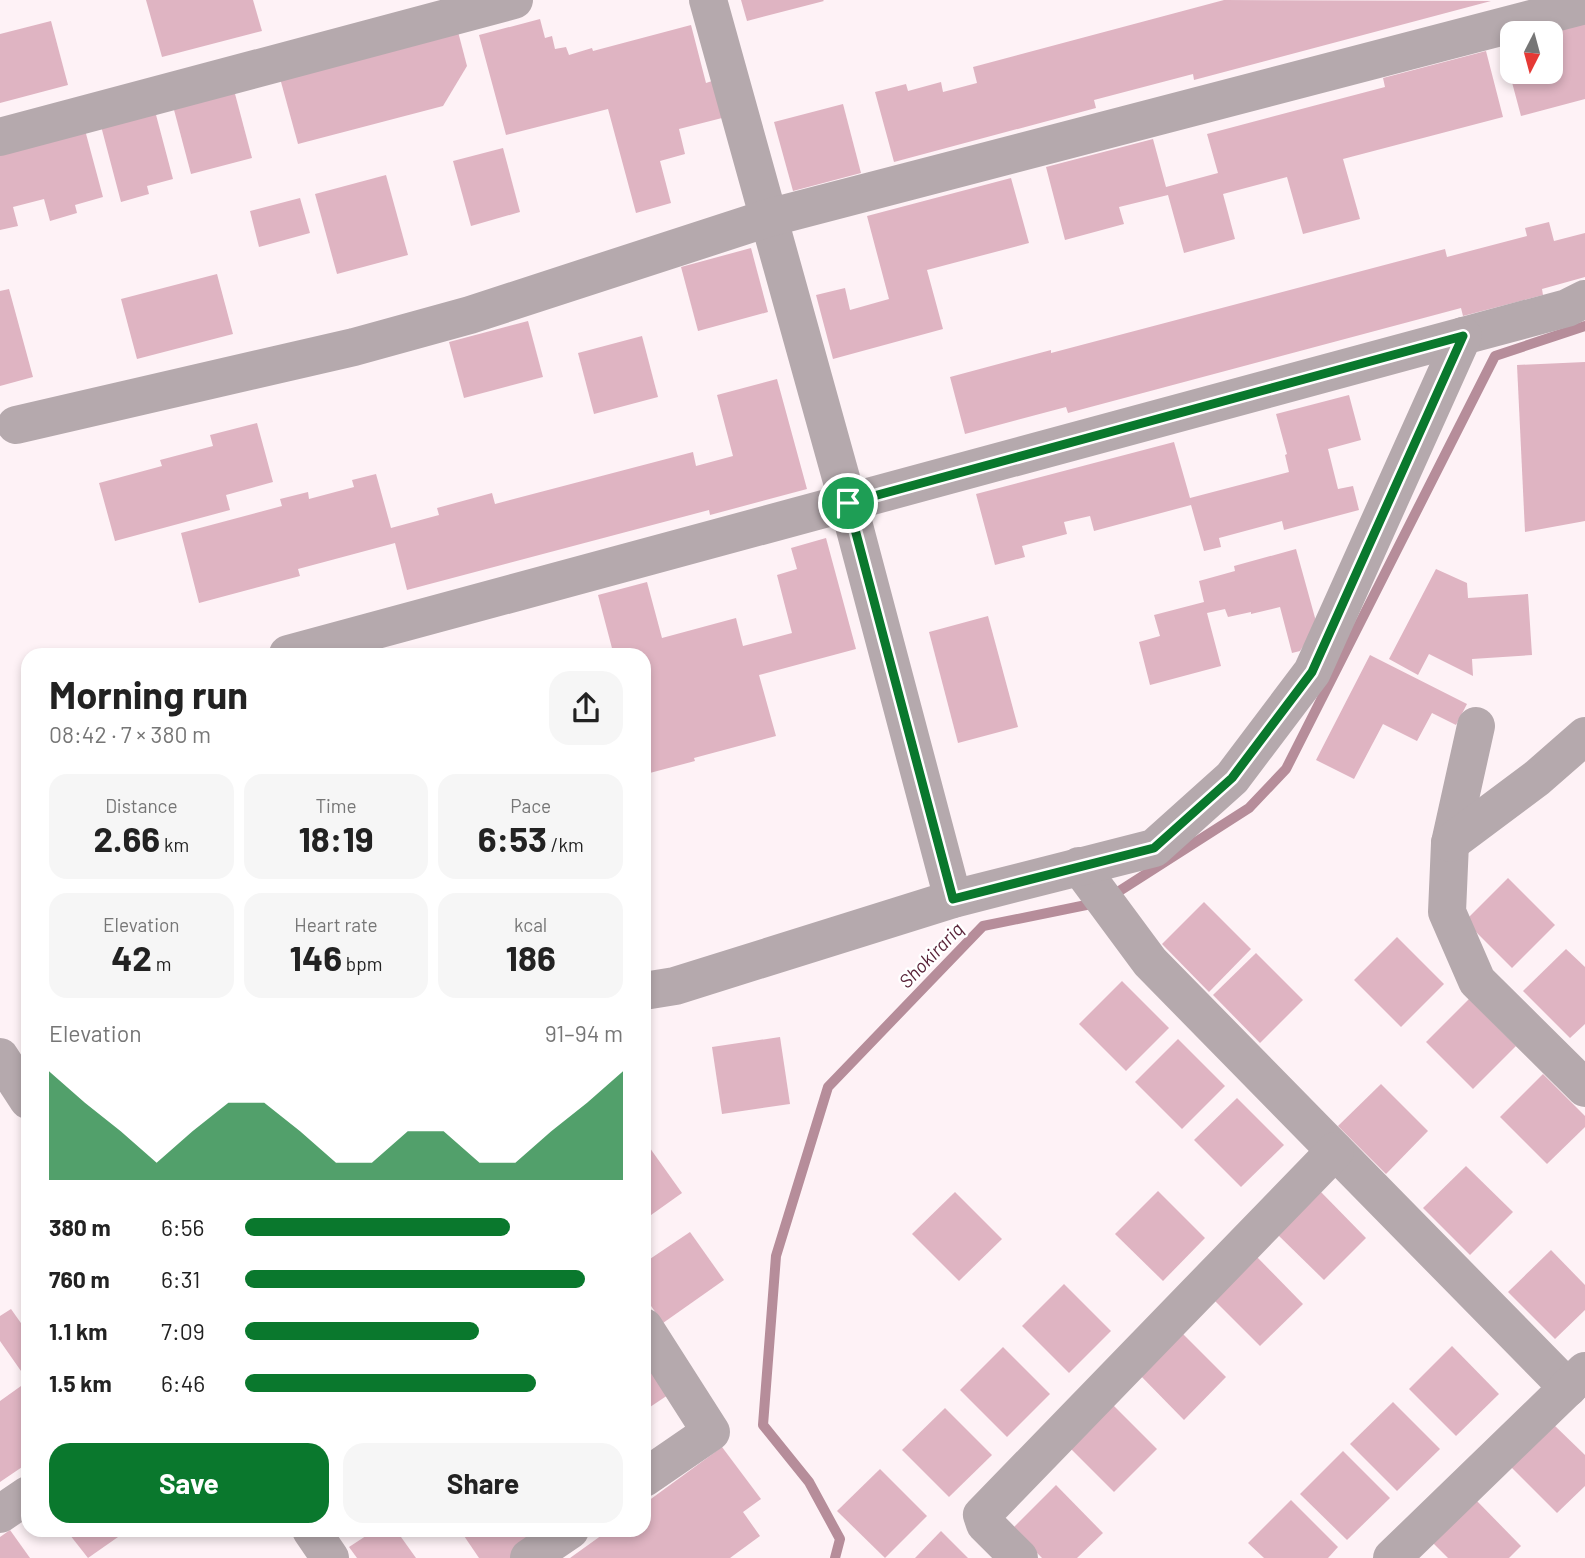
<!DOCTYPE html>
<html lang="en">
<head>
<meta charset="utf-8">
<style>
  :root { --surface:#fff; --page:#f6f6f6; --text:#222; --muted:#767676; --accent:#0a782d }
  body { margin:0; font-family:Barlow,sans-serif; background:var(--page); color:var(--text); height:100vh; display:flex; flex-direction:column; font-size:26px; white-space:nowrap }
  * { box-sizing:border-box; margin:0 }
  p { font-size:23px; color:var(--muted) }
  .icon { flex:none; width:38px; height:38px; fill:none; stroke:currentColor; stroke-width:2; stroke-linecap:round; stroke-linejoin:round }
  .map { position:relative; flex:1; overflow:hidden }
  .sheet { position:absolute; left:21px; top:648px; width:630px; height:889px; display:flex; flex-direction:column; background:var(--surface); border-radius:21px; box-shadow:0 4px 10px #0003 }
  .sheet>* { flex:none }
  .needle { width:46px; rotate:186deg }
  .tools { position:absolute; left:1500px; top:21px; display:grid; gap:14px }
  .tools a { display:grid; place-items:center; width:63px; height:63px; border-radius:14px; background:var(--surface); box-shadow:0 4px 10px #0003; font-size:35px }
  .pin { position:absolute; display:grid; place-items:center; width:60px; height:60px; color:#fff; margin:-30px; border:4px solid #fff; border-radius:50%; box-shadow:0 2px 7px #0007 }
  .round { display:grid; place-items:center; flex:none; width:74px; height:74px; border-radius:21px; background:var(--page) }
  .overview { display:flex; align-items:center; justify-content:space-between; height:119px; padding:0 28px }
  h1 { font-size:38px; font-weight:700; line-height:52px }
  .figures { display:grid; grid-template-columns:repeat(3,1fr); gap:10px; height:119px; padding:7px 28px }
  .figures div { display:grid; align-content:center; border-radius:18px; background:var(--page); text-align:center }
  .figures b { font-size:35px; font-weight:700 }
  .figures small { font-size:19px; font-weight:400 }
  .figures p { font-size:19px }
  .chart { height:196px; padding:14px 28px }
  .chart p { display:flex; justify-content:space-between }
  .chart svg { width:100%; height:126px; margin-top:7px; fill:var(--accent); opacity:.7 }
  .cta { display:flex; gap:14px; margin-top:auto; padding:14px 28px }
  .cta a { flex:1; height:80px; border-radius:21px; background:var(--accent); color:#fff; font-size:28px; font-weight:700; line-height:80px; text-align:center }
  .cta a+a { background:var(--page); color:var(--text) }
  ul { padding:0 28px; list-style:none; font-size:23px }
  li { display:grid; grid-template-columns:112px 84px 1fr; align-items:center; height:52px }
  li i { height:18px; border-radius:9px; background:var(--accent) }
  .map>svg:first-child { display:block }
</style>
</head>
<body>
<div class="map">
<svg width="1585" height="1558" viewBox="0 0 1585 1558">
  <rect width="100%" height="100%" fill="#fef2f6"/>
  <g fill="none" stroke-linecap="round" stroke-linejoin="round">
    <g stroke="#b68d9a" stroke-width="10">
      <path d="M 1110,897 L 1249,808 L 1286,769 L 1495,356 L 1585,326"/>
      <path d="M 835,1558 L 840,1539 L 809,1482 L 763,1425 L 776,1256 L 828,1087 L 983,926 L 1096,903"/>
    </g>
  </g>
  <g fill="#dfb4c2">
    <path d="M 146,0 L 253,0 L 262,31 L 162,57 Z"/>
    <path d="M 741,0 L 823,0 L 824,1 L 747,21 Z"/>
    <path d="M 1224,0 L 1491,1 L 1194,80 L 1193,74 L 1094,100 L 1096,108 L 894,162 L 875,92 L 906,84 L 908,91 L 941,82 L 943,92 L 977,83 L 973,67 Z"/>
    <path d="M 540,19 L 545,38 L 552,36 L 555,49 L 566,47 L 569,55 L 592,48 L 593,51 L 691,25 L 706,83 L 712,81 L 722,118 L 679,129 L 685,154 L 660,161 L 671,203 L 636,213 L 608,109 L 506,135 L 479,35 Z"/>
    <path d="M 51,21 L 68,85 L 0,103 L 0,34 Z"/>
    <path d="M 1585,23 L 1585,99 L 1521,116 L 1502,45 L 1512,43 L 1512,72 L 1550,72 L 1550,32 Z"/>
    <path d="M 456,24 L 467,66 L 443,106 L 298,144 L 278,71 Z"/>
    <path d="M 1486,51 L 1503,117 L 1343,159 L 1360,219 L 1303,234 L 1287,177 L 1223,194 L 1235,239 L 1184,253 L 1168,195 L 1119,207 L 1124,224 L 1065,240 L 1046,167 L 1153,139 L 1166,187 L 1218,173 L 1207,134 L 1385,87 L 1383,78 Z"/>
    <path d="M 234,90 L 252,158 L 191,174 L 173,106 Z"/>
    <path d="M 843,104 L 861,173 L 793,191 L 774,122 Z"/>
    <path d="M 155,111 L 173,179 L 147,186 L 149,194 L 121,202 L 101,126 Z"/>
    <path d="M 85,130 L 103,197 L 75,205 L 77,213 L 50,221 L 44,199 L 13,207 L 18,226 L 0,230 L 0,152 Z"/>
    <path d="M 503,148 L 520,212 L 471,226 L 453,161 Z"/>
    <path d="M 386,175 L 408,255 L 337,274 L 315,194 Z"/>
    <path d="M 1011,178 L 1029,243 L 927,270 L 943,329 L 833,359 L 816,295 L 845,288 L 850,310 L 889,299 L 867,216 Z"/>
    <path d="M 300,198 L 310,233 L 259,247 L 250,211 Z"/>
    <path d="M 1549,222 L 1554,241 L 1585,233 L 1585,277 L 1542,289 L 1543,295 L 1463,316 L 1461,308 L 1068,413 L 1066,407 L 965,434 L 950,377 L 1051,350 L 1051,353 L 1445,249 L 1447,257 L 1527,236 L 1525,228 Z"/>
    <path d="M 751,248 L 768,312 L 698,331 L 681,267 Z"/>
    <path d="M 217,274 L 233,334 L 137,359 L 121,299 Z"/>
    <path d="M 9,289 L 33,377 L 0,386 L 0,291 Z"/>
    <path d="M 528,321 L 543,377 L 464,398 L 449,342 Z"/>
    <path d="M 642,336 L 658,397 L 594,414 L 578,353 Z"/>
    <path d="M 1585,362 L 1585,521 L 1525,532 L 1517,365 Z"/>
    <path d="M 777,379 L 807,489 L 710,515 L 709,510 L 407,590 L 395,543 L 298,569 L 300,576 L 199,603 L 181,533 L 282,506 L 280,499 L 308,492 L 309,499 L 354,487 L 352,480 L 376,474 L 391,528 L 439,515 L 437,508 L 492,493 L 495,504 L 693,452 L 696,466 L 733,456 L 717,395 Z"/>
    <path d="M 1349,395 L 1361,440 L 1328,449 L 1338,489 L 1353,486 L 1359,510 L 1284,530 L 1282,521 L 1219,538 L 1221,547 L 1204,551 L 1191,505 L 1094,531 L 1090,516 L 1064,522 L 1067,534 L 1022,546 L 1025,557 L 995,565 L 976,494 L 1174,442 L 1190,498 L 1289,472 L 1285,455 L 1287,454 L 1276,414 Z"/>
    <path d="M 257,423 L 273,482 L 226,495 L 230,510 L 115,541 L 99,483 L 162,466 L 160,460 L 213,446 L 210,435 Z"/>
    <path d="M 826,538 L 856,649 L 759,675 L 776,736 L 694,758 L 695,761 L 646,774 L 644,771 L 644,654 L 608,654 L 613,652 L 598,595 L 647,582 L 662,638 L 736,618 L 743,646 L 792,633 L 777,575 L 797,569 L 791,548 Z"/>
    <path d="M 1296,549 L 1317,625 L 1300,651 L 1292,653 L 1280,607 L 1251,614 L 1251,612 L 1228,617 L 1225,609 L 1207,613 L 1221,666 L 1150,685 L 1139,642 L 1160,636 L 1154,615 L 1204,602 L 1199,581 L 1235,571 L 1234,566 Z"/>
    <path d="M 1436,569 L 1467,583 L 1468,598 L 1528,594 L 1532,655 L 1472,659 L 1473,676 L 1429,654 L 1418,675 L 1389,659 Z"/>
    <path d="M 988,616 L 1018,727 L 958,743 L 929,632 Z"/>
    <path d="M 1370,655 L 1467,704 L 1456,725 L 1432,713 L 1417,741 L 1383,724 L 1354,779 L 1316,760 Z"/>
    <path d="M 1508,878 L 1555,925 L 1512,968 L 1465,921 Z"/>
    <path d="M 1204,902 L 1251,949 L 1209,992 L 1162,944 Z"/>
    <path d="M 1397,937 L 1444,984 L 1401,1027 L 1354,980 Z"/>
    <path d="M 1566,949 L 1585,967 L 1585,1024 L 1570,1038 L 1523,991 Z"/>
    <path d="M 1256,953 L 1303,1000 L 1260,1043 L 1213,995 Z"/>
    <path d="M 1122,981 L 1169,1028 L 1126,1071 L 1079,1024 Z"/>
    <path d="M 1469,999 L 1516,1046 L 1473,1089 L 1426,1042 Z"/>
    <path d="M 780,1037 L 790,1104 L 722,1114 L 712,1047 Z"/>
    <path d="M 1178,1039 L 1225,1086 L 1182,1129 L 1135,1082 Z"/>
    <path d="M 1543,1074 L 1585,1116 L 1585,1127 L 1547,1164 L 1500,1117 Z"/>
    <path d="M 1381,1084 L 1428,1131 L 1386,1174 L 1338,1126 Z"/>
    <path d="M 1237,1098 L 1284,1145 L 1241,1187 L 1194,1140 Z"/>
    <path d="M 647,1144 L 682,1193 L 644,1220 L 644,1147 Z"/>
    <path d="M 1466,1166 L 1513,1212 L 1470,1255 L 1423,1208 Z"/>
    <path d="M 1319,1190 L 1366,1238 L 1324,1280 L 1276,1233 Z"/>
    <path d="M 1158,1191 L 1205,1238 L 1163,1281 L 1115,1234 Z"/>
    <path d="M 955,1192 L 1002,1239 L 959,1281 L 912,1234 Z"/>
    <path d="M 690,1232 L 724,1280 L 663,1323 L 644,1296 L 644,1263 Z"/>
    <path d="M 1551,1250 L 1585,1285 L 1585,1310 L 1555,1339 L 1508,1292 Z"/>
    <path d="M 1256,1256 L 1303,1304 L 1260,1346 L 1213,1299 Z"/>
    <path d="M 1064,1284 L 1111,1331 L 1069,1373 L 1022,1326 Z"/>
    <path d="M 11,1309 L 28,1333 L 28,1463 L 0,1482 L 0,1401 L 28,1381 L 0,1341 L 0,1316 Z"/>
    <path d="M 1179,1330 L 1226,1377 L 1184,1420 L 1137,1372 Z"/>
    <path d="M 1452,1346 L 1499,1394 L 1456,1436 L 1409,1389 Z"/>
    <path d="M 1003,1347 L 1050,1394 L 1007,1437 L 960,1390 Z"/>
    <path d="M 644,1361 L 668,1395 L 644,1411 Z"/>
    <path d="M 1110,1402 L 1157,1449 L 1114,1492 L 1067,1445 Z"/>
    <path d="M 1393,1402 L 1440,1449 L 1397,1491 L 1350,1444 Z"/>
    <path d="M 945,1408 L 992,1455 L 949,1497 L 902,1450 Z"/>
    <path d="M 1553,1424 L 1585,1455 L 1585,1486 L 1557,1513 L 1510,1466 Z"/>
    <path d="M 722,1447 L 761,1499 L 743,1512 L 760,1536 L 730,1558 L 570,1558 L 609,1530 L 644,1530 L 644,1504 Z"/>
    <path d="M 1343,1451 L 1390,1498 L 1347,1540 L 1300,1494 Z"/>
    <path d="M 880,1469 L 927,1516 L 885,1558 L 837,1511 Z"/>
    <path d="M 1056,1485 L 1103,1533 L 1077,1558 L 1042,1558 L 1013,1528 Z"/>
    <path d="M 1474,1498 L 1521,1546 L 1509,1558 L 1448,1558 L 1431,1541 Z"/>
    <path d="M 1291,1500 L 1338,1547 L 1328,1558 L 1264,1558 L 1248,1543 Z"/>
    <path d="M 10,1530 L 30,1558 L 0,1558 L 0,1537 Z"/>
    <path d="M 66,1530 L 128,1530 L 88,1558 Z"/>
    <path d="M 375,1530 L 396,1530 L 416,1558 L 357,1558 L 349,1547 Z"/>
    <path d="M 460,1530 L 540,1530 L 512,1558 L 479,1558 Z"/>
    <path d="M 941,1531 L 968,1558 L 915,1558 Z"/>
  </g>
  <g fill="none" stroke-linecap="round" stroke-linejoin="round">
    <g stroke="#b5a9ad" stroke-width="38">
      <path d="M 708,0 L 848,503 L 953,899"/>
      <path d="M 0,137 L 514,0"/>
      <path d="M 16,425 L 354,347 L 470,315 L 768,218 L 1585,5"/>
      <path d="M 288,654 L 1463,336 L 1567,308 L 1585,299"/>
      <path d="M 1476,726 L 1450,843 L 1447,912 L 1477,981 L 1585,1088"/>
      <path d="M 1450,843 L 1537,778 L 1585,736"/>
      <path d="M 1079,866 L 1150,962 L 1568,1388"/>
      <path d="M 644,991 L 675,986 L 953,899 L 1154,848 L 1232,778 L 1312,672 L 1463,336"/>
      <path d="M 0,1057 L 28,1100"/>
      <path d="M 644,1327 L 711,1432 L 644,1478"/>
      <path d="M 0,1514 L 28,1495"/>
      <path d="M 311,1530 L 330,1558"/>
      <path d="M 529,1558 L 570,1530"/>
      <path d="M 1019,1558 L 985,1524 L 982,1515 L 1335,1151"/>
      <path d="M 1392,1558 L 1585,1371"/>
    </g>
  </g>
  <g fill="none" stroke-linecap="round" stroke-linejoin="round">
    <g stroke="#fff" stroke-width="14">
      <path id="route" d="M 1463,336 L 1312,672 L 1232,778 L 1154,848 L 953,899 L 848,503 Z"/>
    </g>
    <use href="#route" stroke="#0a782d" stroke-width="9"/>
  </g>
  <g text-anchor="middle" stroke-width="5" stroke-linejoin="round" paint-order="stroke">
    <g font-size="19" font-style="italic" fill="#5a253a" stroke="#fff">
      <text transform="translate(931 955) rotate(-46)" y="7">Shokirariq</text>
    </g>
  </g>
</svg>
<div class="tools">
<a><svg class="needle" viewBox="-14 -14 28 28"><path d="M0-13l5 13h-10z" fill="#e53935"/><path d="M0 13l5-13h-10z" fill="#767676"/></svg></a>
</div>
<div class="pin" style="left:848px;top:503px;background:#1e9e55"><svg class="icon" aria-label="arrive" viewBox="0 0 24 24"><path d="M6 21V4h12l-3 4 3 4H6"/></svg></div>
<section class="sheet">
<div class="overview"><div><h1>Morning run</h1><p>08:42 · 7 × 380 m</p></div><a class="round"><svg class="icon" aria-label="share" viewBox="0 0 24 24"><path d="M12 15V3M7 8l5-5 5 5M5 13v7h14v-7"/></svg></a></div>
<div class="figures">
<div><p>Distance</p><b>2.66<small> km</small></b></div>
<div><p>Time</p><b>18:19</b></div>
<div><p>Pace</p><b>6:53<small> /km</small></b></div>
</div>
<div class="figures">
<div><p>Elevation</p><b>42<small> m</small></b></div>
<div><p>Heart rate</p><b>146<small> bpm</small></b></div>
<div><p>kcal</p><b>186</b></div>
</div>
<div class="chart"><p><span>Elevation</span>91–94 m</p>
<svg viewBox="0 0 160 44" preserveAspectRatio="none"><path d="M0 44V6L10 17L20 27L30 38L40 27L50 17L60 17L70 27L80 38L90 38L100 27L110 27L120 38L130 38L140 27L150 17L160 6V44z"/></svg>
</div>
<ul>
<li><b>380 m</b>6:56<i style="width:70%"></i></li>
<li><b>760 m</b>6:31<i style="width:90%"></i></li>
<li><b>1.1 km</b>7:09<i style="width:62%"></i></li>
<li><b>1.5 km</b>6:46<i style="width:77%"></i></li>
</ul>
<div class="cta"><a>Save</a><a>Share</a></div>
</section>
</div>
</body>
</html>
